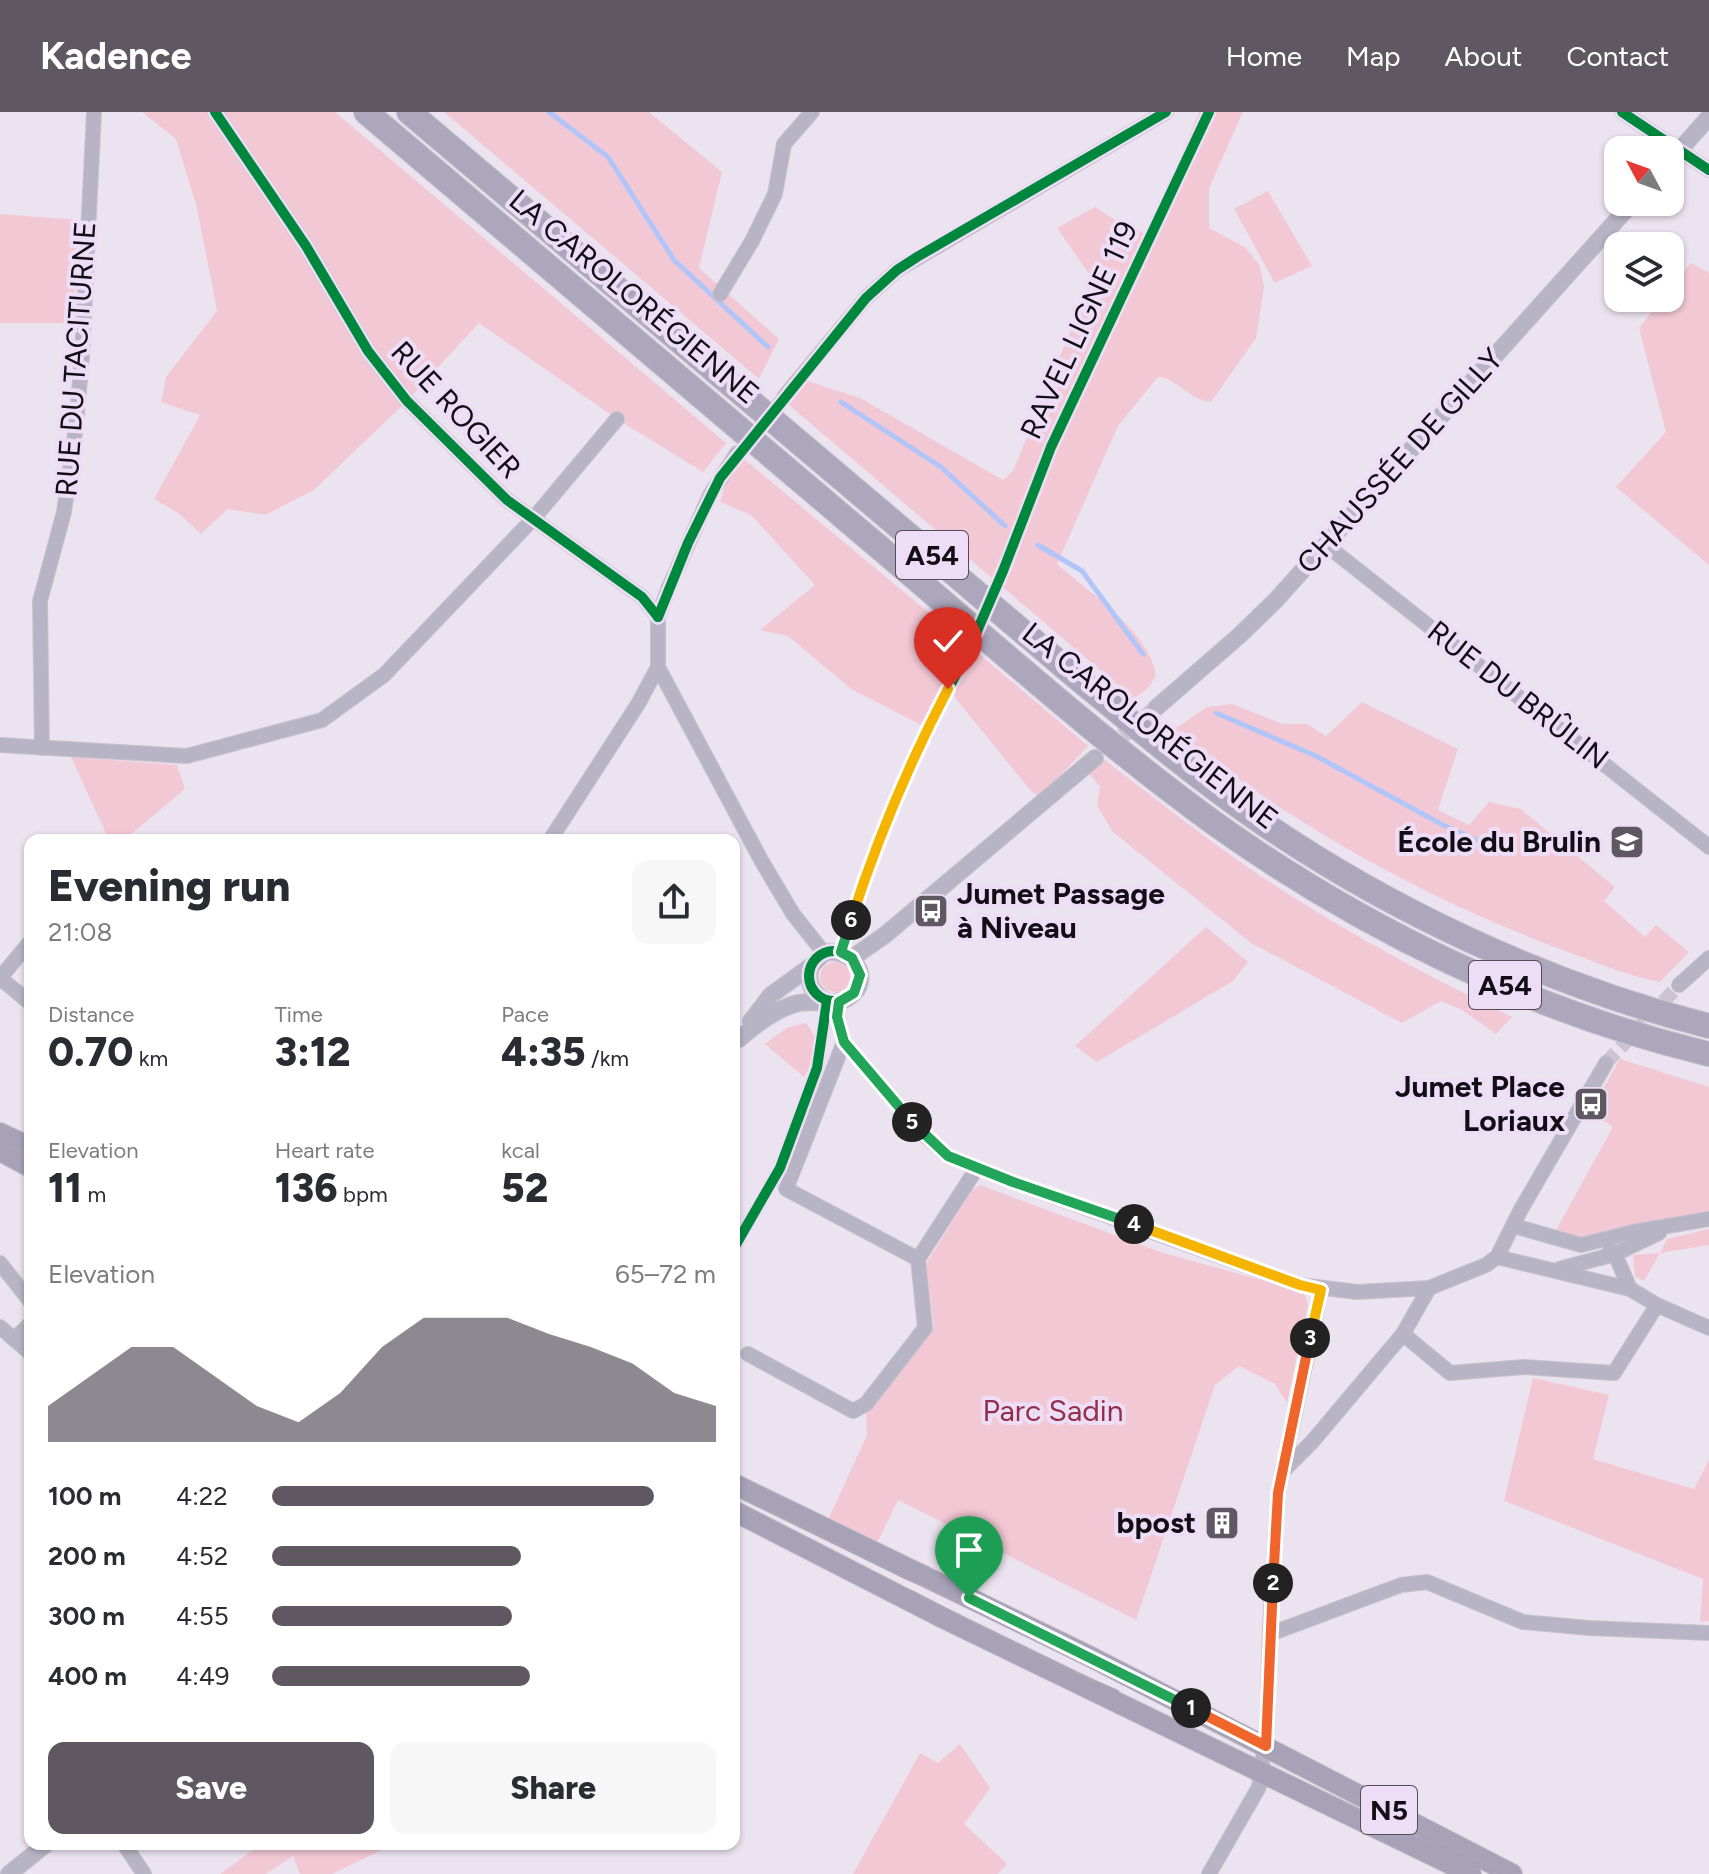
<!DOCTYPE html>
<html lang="en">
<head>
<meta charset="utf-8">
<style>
  :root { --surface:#fff; --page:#f7f7f7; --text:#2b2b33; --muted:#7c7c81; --accent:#5f5862 }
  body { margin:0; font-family:Figtree,sans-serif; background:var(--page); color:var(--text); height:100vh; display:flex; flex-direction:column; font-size:30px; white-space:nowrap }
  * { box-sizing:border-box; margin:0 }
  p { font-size:26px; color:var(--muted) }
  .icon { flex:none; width:44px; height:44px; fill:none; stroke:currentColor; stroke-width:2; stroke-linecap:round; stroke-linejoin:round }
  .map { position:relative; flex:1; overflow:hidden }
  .panel { position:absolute; left:24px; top:722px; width:716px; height:1016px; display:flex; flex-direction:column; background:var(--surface); border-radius:16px; box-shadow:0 2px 6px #0004 }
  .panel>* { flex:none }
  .needle { width:52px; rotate:311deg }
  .buttons { position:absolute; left:1604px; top:24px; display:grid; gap:16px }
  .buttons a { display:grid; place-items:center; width:80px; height:80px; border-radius:16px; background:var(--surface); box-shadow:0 2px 6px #0004; font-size:40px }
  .pin { position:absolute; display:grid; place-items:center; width:68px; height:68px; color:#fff; margin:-82px -34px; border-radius:50% 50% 50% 0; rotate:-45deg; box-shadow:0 0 8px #0007 }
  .pin .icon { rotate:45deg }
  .km { position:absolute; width:40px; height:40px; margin:-20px; border-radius:50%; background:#222; color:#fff; font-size:22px; line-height:40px; text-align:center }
  .round { display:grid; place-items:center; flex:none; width:84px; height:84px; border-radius:16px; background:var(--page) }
  .overview { display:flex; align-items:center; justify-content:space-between; height:136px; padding:0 24px }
  h1 { font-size:44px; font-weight:800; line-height:60px }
  .figures { display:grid; grid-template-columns:repeat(3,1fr); gap:12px; height:136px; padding:8px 24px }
  .figures div { display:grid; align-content:center }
  .figures b { font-size:40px; font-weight:800 }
  .figures small { font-size:22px; font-weight:400 }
  .figures p { font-size:22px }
  .chart { height:224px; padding:16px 24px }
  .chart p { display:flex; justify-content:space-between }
  .chart svg { width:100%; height:144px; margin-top:8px; fill:var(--accent); opacity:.7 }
  .cta { display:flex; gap:16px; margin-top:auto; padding:16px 24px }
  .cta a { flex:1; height:92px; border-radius:16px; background:var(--accent); color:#fff; font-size:32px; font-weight:800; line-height:92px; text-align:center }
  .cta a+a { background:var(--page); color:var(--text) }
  ul { padding:0 24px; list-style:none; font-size:26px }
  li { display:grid; grid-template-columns:128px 96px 1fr; align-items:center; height:60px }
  li i { height:20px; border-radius:10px; background:var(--accent) }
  header { display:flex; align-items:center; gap:48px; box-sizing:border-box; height:112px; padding:0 40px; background:var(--accent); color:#fff }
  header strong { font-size:38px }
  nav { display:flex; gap:44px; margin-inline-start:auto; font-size:28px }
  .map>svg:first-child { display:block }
</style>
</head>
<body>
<header>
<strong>Kadence</strong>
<nav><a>Home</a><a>Map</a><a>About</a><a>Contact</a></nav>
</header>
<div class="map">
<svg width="1709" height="1762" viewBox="0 0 1709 1762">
  <rect width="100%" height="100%" fill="#ece3f0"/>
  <g fill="#f2c8d4">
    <path d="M 142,0 L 335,0 L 726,331 L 703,360 L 617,307 L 479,211 L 407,289 L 314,378 L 265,403 L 228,397 L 201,422 L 178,401 L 154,387 L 200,303 L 161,290 L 166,265 L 217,199 L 197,96 L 176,27 Z"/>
    <path d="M 444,0 L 649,0 L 722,60 L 699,156 L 779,227 L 759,267 Z"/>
    <path d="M 1199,0 L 1243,0 L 1209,76 L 1209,116 L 1246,136 L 1260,154 L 1264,175 L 1256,226 L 1211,290 C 1186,287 1176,265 1158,265 L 1118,314 L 1057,452 C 1090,481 1149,519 1156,563 L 1150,574 L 1134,587 L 789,293 L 804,268 L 860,286 L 1003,368 L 1013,359 L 1092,166 L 1057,116 L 1095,95 L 1117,109 L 1144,121 L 1163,86 Z"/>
    <path d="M 1268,79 L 1312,154 L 1275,171 L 1234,97 Z"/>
    <path d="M 0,102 L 79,108 L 74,211 L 0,211 Z"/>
    <path d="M 1691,151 L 1709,161 L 1709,453 L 1616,375 L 1666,320 L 1639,216 L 1663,186 L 1670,186 L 1670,177 Z"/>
    <path d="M 744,347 L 970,535 L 968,540 L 978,541 L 1088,634 L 1040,685 L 1030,678 L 948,577 L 962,551 L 925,615 L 851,577 L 788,524 L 760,518 L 815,473 L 751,403 L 720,390 L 726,370 Z"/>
    <path d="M 1362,590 L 1458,637 L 1438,698 L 1469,713 L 1489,690 L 1521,697 L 1615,775 L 1604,789 L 1645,825 L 1656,813 L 1689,840 L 1660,870 C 1624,863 1590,848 1555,835 C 1417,783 1289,710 1173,618 L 1207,595 L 1232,592 L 1283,612 L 1307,612 L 1326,624 Z"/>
    <path d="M 71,645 L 177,653 L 185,677 L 124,728 L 109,728 Z"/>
    <path d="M 1102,646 C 1165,694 1228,745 1296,787 C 1366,831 1438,869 1512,905 L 1496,922 L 1462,898 L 1441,889 L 1402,911 L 1251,831 L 1113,720 L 1097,694 L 1100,675 L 1084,655 Z"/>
    <path d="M 1206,815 L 1248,850 L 1233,869 L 1097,950 L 1075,934 Z"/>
    <circle cx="835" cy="865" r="15"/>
    <path d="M 805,911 C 822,925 814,947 804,965 L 765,932 L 787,916 Z"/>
    <path d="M 1620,947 L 1709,975 L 1709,1107 C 1664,1115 1598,1135 1555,1120 L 1613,1015 L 1590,1000 Z"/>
    <path d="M 980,1073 L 1160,1140 L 1304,1180 L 1308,1193 L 1287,1291 L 1275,1272 L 1239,1254 L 1215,1273 L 1136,1508 L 898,1388 L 877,1431 L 829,1406 L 867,1323 L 866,1301 L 934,1215 L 926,1152 L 972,1078 Z"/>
    <path d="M 1709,1117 L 1709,1133 L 1660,1141 L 1644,1169 L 1635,1164 L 1633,1143 L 1660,1141 L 1667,1127 Z"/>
    <path d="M 1533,1266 L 1609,1283 L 1593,1347 L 1694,1377 L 1709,1348 L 1709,1509 L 1700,1510 L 1703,1467 L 1504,1389 Z"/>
    <path d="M 960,1632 L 990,1676 L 964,1712 L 1007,1752 L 998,1762 L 853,1762 L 920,1641 L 938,1651 Z"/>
    <path d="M 261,1732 L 394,1732 L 332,1762 L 300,1762 L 293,1744 L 266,1762 L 220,1762 Z"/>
  </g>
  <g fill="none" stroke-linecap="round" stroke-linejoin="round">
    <g stroke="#b1c5f8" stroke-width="5">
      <path d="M 549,0 L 608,45 L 674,148 L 768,235"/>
      <path d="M 841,290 L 941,355 L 1005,414"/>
      <path d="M 1038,433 L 1082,459 L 1143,542"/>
      <path d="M 1216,601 L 1316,644 L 1443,713 L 1479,729"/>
    </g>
    <g stroke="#cbc3cf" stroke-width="14" stroke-dasharray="14 7" stroke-linecap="butt">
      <path d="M 746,331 L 784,285"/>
      <path d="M 1606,951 L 1679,873"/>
    </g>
    <path stroke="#cbc3cf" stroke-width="16" stroke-dasharray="16 8" stroke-linecap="butt" d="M 1104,639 L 1156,596"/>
    <g stroke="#c8c2cc" stroke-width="16">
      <g id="minor">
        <path d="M 215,0 L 306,134 L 368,239 L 407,289 L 507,388 L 642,485 L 658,505"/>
        <path d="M 1622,0 L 1709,58"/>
        <path d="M 720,182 L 752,129 L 775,82 L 784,32 L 812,0"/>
        <path d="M 784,285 L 866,186 L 897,158 L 1166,0"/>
        <path d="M 1326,433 L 1709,735"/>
        <path d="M 658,555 L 761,748 L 793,802 L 824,841"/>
        <path d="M 0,633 L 187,644 L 322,608 L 384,563 L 533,407 L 617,307"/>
        <path d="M 42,636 L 40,489 L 64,400 L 76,314 L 82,244 L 94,0"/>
        <path d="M 550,728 L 638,592 L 658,555 L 658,505 L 669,475 L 710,383 L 737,341"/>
        <path d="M 0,866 L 30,830"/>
        <path d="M 0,866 L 30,891"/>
        <path d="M 1679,873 L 1709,846"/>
        <path d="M 839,890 L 837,905 L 844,930 L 920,1019 L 948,1044 L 1013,1070 L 1300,1173 L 1357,1180 L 1429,1176 L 1486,1153 L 1497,1145 L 1520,1099 L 1606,951"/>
        <path d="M 844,930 L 786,1077 L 918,1147"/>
        <path d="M 1514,1114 L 1581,1133 L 1633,1120 L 1709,1107"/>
        <path d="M 1610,1138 L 1615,1142 L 1630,1177"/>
        <path d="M 1497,1145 L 1630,1177 L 1657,1193 L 1709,1216"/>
        <path d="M 0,1151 L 30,1189"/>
        <path d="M 1559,1157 L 1615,1142 L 1659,1121"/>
        <path d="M 0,1215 L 30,1241"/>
        <path d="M 1403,1222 L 1450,1261 L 1524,1255 L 1614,1261 L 1657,1193"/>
        <path d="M 14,1227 L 30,1212"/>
        <path d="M 748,1242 L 853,1299 L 866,1292 L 925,1216 L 918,1147 L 977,1056"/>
        <path d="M 1282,1360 L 1312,1330 L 1403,1222 L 1429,1176"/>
        <path d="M 1270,1522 L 1401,1473 L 1427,1470 L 1523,1510 L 1589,1516 L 1709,1521"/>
        <path d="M 124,1732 L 144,1762"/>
        <path d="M 1209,1762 L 1259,1675 L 1267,1616 L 1270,1516 L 1278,1381 L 1321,1178"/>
      </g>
    </g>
    <g stroke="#c8c2cc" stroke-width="18">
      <g id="tertiary">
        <path d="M 1670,49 L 1709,5"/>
        <path d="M 1156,596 L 1240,523 L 1276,488 L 1633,90"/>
        <path d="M 852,846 L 885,823 L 1095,646"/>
        <path d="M 751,909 L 771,883 L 811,854"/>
        <path d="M 739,927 C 757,912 775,897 798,891 C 814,888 834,894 848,886 C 875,869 854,834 824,841 L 811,854 C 806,870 812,882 827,889"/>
        <path d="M 9,1762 L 46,1732"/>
      </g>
    </g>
    <g stroke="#c8c2cc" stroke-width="22">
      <g id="primary">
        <path d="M 0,1021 L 30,1035"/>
        <path d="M 0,1039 L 30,1055"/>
        <path d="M 734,1372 L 1089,1544 L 1512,1762"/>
        <path d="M 734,1399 L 943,1506 L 1471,1762"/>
      </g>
    </g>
    <g stroke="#c8c2cc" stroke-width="26">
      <g id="motorway">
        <path d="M 366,0 C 533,142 700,283 867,425 C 981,521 1093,623 1214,711 C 1361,816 1533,900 1709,942"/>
        <path d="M 409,0 L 1075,564 C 1131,610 1187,658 1247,700 C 1383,796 1548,873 1709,914"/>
      </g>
    </g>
    <use href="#minor" stroke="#b7b4c5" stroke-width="14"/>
    <use href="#tertiary" stroke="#b7b4c5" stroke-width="16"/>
    <use href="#primary" stroke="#a7a2b8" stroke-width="20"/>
    <use href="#motorway" stroke="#aca7bc" stroke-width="24"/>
    <g stroke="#aba6b2" stroke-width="2">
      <path d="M 0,1031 L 30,1045"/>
      <path d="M 734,1382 L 907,1467 L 967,1492 L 1506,1762"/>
      <path d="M 913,1480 L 1050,1550 L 1118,1579"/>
    </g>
    <g stroke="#eeddf6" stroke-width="15">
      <g id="cycleway">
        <path d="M 215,0 L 306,134 L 368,239 L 407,289 L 507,388 L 642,485 L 658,505"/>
        <path d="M 1622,0 L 1709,58"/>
        <path d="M 658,505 L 688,431 L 720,366 L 866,186 L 897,158 L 917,145 L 1166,0"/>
        <circle cx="834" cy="864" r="25"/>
        <path d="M 841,840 L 872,745 L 915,640 L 968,540 L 1003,459 L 1051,335 L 1209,0"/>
        <path d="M 734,1136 L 780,1056 L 817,956 L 827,889"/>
      </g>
    </g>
    <use href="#cycleway" stroke="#00873e" stroke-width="10"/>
  </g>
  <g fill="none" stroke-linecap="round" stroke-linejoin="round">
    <g stroke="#fff" stroke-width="16">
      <path id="split-1" d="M 969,1486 L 1191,1596"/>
    </g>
    <g stroke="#fff" stroke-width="16">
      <path id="split-2" d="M 1191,1596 L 1266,1634 L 1273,1471"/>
    </g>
    <g stroke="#fff" stroke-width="16">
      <path id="split-3" d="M 1273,1471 L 1278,1381 L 1310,1226"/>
    </g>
    <g stroke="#fff" stroke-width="16">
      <path id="split-4" d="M 1134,1112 L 1300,1173 L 1321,1178 L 1310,1226"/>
    </g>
    <g stroke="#fff" stroke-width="16">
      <path id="split-5" d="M 912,1010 L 948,1044 L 1013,1070 L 1134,1112"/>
    </g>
    <g stroke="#fff" stroke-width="16">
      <path id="split-6" d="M 851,808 L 841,840 L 852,846 L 860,863 L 854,881 L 839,890 L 837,905 L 844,930 L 912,1010"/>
    </g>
    <g stroke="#fff" stroke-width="16">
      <path id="split-7" d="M 851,808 C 877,728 909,651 948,577"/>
    </g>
    <use href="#split-1" stroke="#22a559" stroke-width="10"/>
    <use href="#split-2" stroke="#f0652b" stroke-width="10"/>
    <use href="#split-3" stroke="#f0652b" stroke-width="10"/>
    <use href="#split-4" stroke="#f5b400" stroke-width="10"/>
    <use href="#split-5" stroke="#22a559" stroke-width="10"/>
    <use href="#split-6" stroke="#22a559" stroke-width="10"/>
    <use href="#split-7" stroke="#f5b400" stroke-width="10"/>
  </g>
  <defs>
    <g id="school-square" transform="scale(1.8)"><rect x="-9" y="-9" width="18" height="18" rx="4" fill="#5f5862" stroke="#eeddf6"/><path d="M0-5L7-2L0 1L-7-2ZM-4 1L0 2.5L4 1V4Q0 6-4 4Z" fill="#fff"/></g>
    <g id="bus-square" transform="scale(1.8)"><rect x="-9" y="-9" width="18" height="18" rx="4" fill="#5f5862" stroke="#eeddf6"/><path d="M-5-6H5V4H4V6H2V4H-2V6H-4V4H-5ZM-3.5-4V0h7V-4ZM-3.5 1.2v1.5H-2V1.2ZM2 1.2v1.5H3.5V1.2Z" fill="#fff"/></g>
    <g id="building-square" transform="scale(1.8)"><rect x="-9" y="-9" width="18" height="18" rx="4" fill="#5f5862" stroke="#eeddf6"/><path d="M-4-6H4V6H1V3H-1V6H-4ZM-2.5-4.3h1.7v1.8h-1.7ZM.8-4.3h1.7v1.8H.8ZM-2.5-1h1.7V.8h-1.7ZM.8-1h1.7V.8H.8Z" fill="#fff"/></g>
  </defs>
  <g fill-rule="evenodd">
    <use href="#school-square" x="1627" y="730"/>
    <use href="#bus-square" x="931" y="799"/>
    <use href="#bus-square" x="1591" y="992"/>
    <use href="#building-square" x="1222" y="1411"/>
  </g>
  <g text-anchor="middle" stroke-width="8" stroke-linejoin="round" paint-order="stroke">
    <g fill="#eeddf6" stroke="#554b58" stroke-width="2">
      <rect x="896" y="419" width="72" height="48" rx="6"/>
      <rect x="1469" y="849" width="72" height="48" rx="6"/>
      <rect x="1361" y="1674" width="56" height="48" rx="6"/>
    </g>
    <g font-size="28" font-weight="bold" fill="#130d15">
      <text x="932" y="453">A54</text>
      <text x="1505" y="883">A54</text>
      <text x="1389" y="1708">N5</text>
    </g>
    <g font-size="30" fill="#130d15" stroke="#eeddf6">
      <text transform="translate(634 185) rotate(40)" y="10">LA CAROLORÉGIENNE</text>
      <text transform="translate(1079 218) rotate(-65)" y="10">RAVEL LIGNE 119</text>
      <text transform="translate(76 247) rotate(-86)" y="10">RUE DU TACITURNE</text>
      <text transform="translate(456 298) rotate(47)" y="10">RUE ROGIER</text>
      <text transform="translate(1400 349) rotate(-48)" y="10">CHAUSSÉE DE GILLY</text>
      <text transform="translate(1518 583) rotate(38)" y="10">RUE DU BRÛLIN</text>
      <text transform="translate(1150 614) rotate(38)" y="10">LA CAROLORÉGIENNE</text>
    </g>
    <g font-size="30" font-weight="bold" fill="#130d15" stroke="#eeddf6" text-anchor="end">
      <text x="1601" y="740">École du Brulin</text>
      <text x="957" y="792" text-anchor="start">Jumet Passage<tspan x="957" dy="34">à Niveau</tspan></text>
      <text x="1565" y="985">Jumet Place<tspan x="1565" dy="34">Loriaux</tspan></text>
      <text x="1196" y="1421">bpost</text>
    </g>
    <g font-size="30" fill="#912e4a" stroke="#eeddf6">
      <text x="1053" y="1309">Parc Sadin</text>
    </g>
  </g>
</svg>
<div class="buttons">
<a><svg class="needle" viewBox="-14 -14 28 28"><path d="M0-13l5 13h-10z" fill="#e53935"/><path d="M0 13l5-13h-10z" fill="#7c7c81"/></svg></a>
<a><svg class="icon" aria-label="layers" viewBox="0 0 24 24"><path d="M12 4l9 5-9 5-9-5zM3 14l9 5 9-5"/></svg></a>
</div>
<div class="pin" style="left:969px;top:1486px;background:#1e9e55"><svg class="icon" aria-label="arrive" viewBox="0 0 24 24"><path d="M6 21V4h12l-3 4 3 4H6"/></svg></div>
<div class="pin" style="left:948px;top:577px;background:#d93025"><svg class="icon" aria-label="check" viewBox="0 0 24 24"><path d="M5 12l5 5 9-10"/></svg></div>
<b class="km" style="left:1191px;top:1596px">1</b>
<b class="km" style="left:1273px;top:1471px">2</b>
<b class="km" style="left:1310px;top:1226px">3</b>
<b class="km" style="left:1134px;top:1112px">4</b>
<b class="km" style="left:912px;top:1010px">5</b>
<b class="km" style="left:851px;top:808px">6</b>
<section class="panel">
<div class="overview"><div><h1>Evening run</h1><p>21:08</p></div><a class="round"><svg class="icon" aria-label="share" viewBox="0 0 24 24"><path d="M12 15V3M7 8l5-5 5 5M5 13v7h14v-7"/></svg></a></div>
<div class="figures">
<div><p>Distance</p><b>0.70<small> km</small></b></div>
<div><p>Time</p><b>3:12</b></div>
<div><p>Pace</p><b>4:35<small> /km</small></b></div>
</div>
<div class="figures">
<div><p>Elevation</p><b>11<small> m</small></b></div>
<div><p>Heart rate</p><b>136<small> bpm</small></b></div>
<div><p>kcal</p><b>52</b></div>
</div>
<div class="chart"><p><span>Elevation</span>65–72 m</p>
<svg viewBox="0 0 160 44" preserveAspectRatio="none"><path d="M0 44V33L10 24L20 15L30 15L40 24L50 33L60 38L70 29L80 15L90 6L100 6L110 6L120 11L130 15L140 20L150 29L160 33V44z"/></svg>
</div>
<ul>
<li><b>100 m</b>4:22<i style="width:86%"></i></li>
<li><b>200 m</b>4:52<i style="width:56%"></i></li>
<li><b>300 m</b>4:55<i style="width:54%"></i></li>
<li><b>400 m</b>4:49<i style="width:58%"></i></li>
</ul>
<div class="cta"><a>Save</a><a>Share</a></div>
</section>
</div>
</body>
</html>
